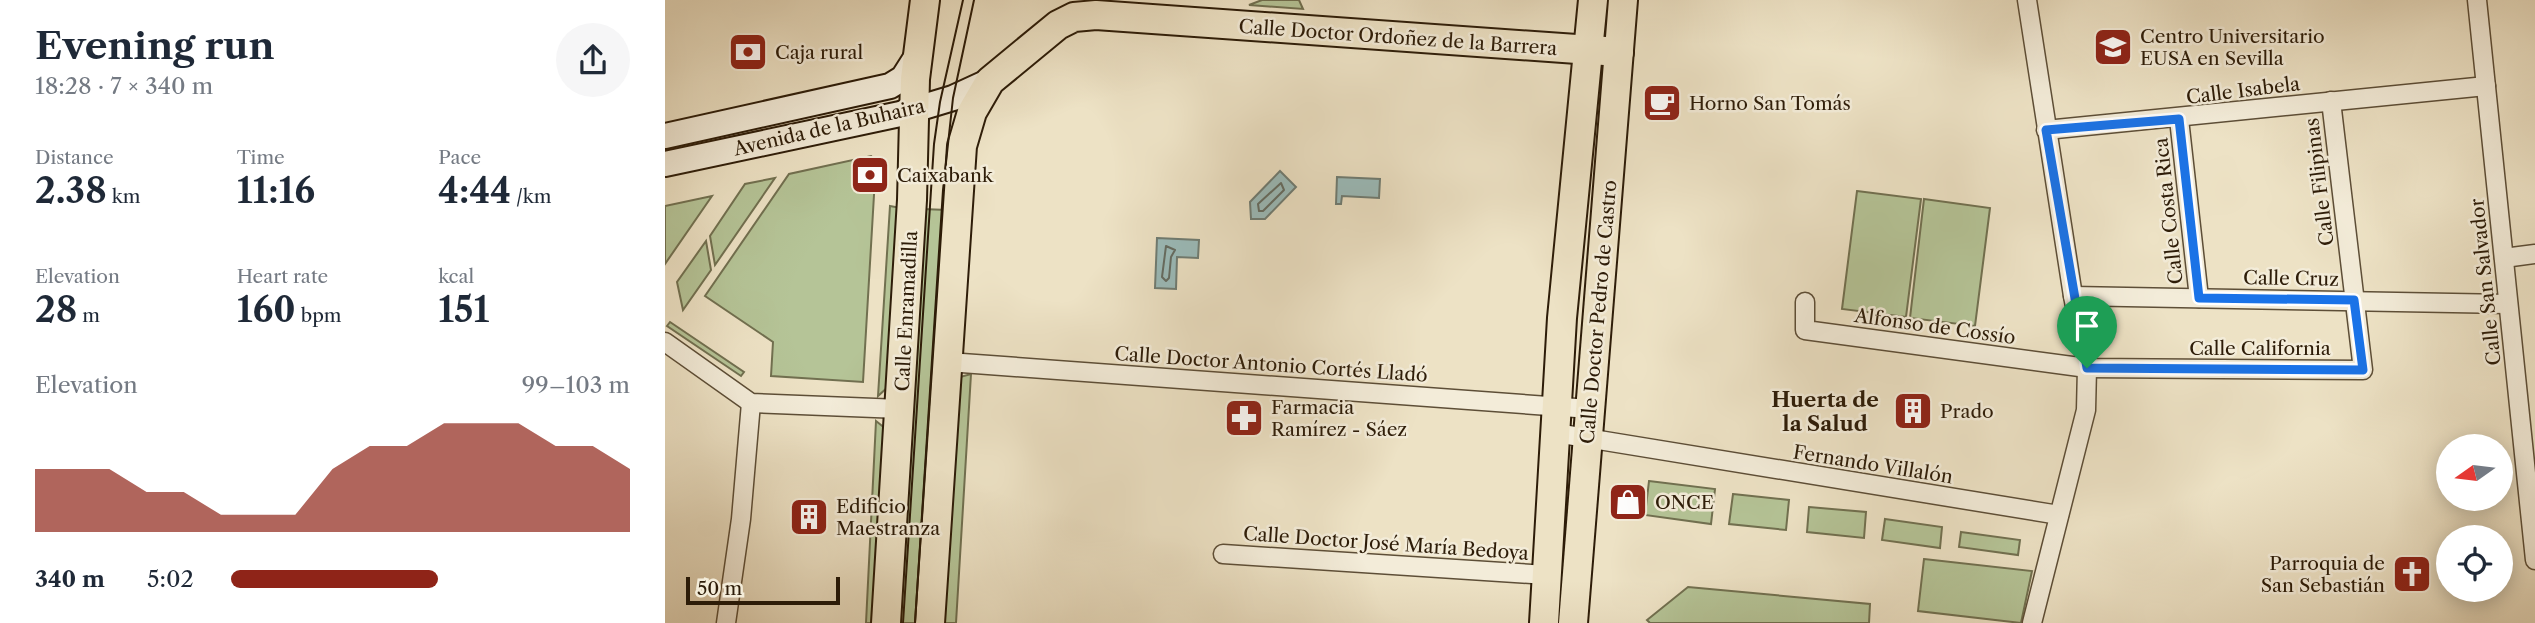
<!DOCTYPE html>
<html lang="en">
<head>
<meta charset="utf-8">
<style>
  :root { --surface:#fff; --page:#f6f6f7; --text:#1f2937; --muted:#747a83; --accent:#8f2418 }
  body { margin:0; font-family:"Libre Caslon Text",serif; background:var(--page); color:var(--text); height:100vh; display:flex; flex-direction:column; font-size:26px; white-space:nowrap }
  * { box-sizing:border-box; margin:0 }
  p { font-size:23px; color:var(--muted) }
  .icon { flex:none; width:38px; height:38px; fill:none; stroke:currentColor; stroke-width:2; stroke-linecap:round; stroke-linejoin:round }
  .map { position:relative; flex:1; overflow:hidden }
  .panel { display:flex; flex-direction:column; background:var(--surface); width:665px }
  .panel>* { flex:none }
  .needle { width:46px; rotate:256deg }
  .fabs { position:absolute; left:1771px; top:434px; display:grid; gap:14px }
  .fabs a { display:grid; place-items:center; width:77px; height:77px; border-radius:50%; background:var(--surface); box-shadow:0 4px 18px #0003; font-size:35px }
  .scale { position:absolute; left:21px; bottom:18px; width:154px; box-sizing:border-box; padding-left:7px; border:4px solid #2d1c08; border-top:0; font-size:19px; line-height:24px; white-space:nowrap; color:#2d1c08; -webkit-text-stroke:5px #f3ecd9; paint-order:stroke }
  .pin { position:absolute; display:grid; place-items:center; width:60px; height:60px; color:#fff; margin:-72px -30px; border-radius:50% 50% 50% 0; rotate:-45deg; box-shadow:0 0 7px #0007 }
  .pin .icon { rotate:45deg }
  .round { display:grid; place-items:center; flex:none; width:74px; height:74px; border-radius:37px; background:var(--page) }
  .overview { display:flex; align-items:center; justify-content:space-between; height:119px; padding:0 35px }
  h1 { font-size:38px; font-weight:700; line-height:52px }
  .stats { display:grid; grid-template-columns:repeat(3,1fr); gap:10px; height:119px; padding:7px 35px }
  .stats div { display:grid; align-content:center }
  .stats b { font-size:35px; font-weight:700 }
  .stats small { font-size:19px; font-weight:400 }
  .stats p { font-size:19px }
  .chart { height:196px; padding:14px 35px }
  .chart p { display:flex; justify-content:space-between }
  .chart svg { width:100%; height:126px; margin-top:7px; fill:var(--accent); opacity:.7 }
  ul { padding:0 35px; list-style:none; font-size:23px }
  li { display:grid; grid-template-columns:112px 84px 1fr; align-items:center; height:52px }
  li i { height:18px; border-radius:9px; background:var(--accent) }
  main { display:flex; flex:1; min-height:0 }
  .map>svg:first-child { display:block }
</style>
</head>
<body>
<main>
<section class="panel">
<div class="overview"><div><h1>Evening run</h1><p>18:28 · 7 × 340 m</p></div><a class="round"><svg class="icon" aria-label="share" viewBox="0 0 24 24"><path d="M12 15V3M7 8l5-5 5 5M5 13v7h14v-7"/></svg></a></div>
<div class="stats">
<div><p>Distance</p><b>2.38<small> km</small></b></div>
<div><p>Time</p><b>11:16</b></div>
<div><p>Pace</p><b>4:44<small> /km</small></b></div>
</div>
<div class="stats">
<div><p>Elevation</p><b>28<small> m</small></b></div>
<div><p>Heart rate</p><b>160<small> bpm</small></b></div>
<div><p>kcal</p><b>151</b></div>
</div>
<div class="chart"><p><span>Elevation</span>99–103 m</p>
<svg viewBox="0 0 160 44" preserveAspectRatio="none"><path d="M0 44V22L10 22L20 22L30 30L40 30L50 38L60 38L70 38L80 22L90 14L100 14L110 6L120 6L130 6L140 14L150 14L160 22V44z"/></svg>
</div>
<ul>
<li><b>340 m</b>5:02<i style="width:52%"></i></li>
</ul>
</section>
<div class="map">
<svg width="1870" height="623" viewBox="0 0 1870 623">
  <rect width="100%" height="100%" fill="#ede2c5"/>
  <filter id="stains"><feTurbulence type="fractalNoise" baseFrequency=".00286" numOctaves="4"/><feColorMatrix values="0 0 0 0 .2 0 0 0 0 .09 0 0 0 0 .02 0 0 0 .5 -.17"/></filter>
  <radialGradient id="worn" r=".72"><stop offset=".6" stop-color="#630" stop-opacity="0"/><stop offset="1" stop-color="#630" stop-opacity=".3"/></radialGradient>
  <g fill="#b5c497" stroke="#717050" stroke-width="2">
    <path d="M 597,0 L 634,0 L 638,9 L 584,5 Z"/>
    <path d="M 206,156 L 211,161 L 198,382 L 106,376 L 108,342 L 40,296 L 124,174 Z"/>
    <path d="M 110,178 L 50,265 L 45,236 L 80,184 Z"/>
    <path d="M 1192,191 L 1256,199 L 1241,317 L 1177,309 Z"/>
    <path d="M 47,196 L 0,264 L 0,206 Z"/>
    <path d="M 1259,199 L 1325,208 L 1310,326 L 1245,318 Z"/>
    <path d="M 225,206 L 236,208 L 224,386 L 213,396 Z"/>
    <path d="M 257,209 L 282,210 L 256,623 L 230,623 Z"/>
    <path d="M 41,241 L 46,270 L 18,310 L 12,282 Z"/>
    <path d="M 5,322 L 79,372 L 76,376 L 2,326 Z"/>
    <path d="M 306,374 L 291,623 L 276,623 L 295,377 Z"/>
    <path d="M 211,421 L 221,429 L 211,623 L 201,623 Z"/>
    <path d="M 984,481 L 1050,489 L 1046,524 L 980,515 Z"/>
    <path d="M 1068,494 L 1124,500 L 1121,530 L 1064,524 Z"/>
    <path d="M 1144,507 L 1201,512 L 1199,538 L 1142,532 Z"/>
    <path d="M 1220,519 L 1277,527 L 1275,548 L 1217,540 Z"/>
    <path d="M 1296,532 L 1355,540 L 1353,555 L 1294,547 Z"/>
    <path d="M 1259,559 L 1367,571 L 1356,623 L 1253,611 Z"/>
    <path d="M 1023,587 L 1205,604 L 1204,623 L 985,623 L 982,620 Z"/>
  </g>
  <g fill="#9bbcbb" stroke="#6f7c73" stroke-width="2">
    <path d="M 615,171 L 631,187 L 600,219 L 586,219 L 585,202 Z"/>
    <path d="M 672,177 L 715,179 L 714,198 L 677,196 L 676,204 L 671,204 Z"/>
    <path d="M 492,238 L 534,240 L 533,258 L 512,257 L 511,289 L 490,288 Z"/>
  </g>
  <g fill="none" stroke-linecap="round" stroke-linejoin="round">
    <g stroke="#646c62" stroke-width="2">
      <path d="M 616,183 L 619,190 L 598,211 L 594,211 L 593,204 Z"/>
      <path d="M 501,246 L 510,250 L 506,257 L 504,278 L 501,281 L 497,277 Z"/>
    </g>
    <g stroke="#5d4e37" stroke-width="21">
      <g id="street">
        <path d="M 1362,0 L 1408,296 L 1422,368 L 1421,410 L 1367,623"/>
        <path d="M 1812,0 L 1870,560"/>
        <path d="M 1514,119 L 1534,298"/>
        <path d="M 1381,130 L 1821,86"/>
        <path d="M 1839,258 L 1870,254"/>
        <path d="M 1408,296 L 1843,304"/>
        <path d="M 1140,302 L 1140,330 L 1422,368 L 1698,370 L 1666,101"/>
        <path d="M 0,342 L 86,403 L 235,409"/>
        <path d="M 283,362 L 925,409"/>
        <path d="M 891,433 L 1394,515"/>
        <path d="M 558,554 L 882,575"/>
        <path d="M 61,623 L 76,519 L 86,403"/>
      </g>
    </g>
    <g stroke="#2d1c08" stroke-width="28">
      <g id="secondary">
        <path d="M 0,136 L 225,86 L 238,78 L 252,56"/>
        <path d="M 0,164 L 235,114 L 288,98 L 325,81"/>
      </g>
    </g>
    <g stroke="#2d1c08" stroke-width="32">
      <g id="primary">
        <path d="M 221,623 L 247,200 L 250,79 L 260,0"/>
        <path d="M 265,623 L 297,146 L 307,112 L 325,81 L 393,25 L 409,17 L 431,15 L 954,52"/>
        <path d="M 879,623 L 897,318 L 928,0"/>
        <path d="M 908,623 L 958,0"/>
      </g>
    </g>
    <use href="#street" stroke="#f3ecd9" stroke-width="18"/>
    <use href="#secondary" stroke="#f3ecd9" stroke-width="24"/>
    <use href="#primary" stroke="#ede2c5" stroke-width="28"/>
    <g stroke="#2d1c08" stroke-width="2">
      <path d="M 238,623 L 269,144 L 275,102 L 298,0"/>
      <path d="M 250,623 L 278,190 L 288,98 L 309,0"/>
    </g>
  </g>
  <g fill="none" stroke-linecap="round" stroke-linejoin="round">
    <g stroke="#fff" stroke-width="14">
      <path id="route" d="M 1514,119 L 1534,298 L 1689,300 L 1698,370 L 1422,368 L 1381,130 Z"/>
    </g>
    <use href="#route" stroke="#1a73e8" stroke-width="9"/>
  </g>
  <defs>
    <g id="university-square" transform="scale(2.0125)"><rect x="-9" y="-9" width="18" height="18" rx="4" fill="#8f2418" stroke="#f3ecd9"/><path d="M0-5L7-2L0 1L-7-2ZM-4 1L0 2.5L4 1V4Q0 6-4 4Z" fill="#fff"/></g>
    <g id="bank-square" transform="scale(2.0125)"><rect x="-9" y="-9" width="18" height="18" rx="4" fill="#8f2418" stroke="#f3ecd9"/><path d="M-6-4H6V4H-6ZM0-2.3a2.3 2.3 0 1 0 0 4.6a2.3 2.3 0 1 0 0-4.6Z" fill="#fff"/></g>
    <g id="cafe-square" transform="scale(2.0125)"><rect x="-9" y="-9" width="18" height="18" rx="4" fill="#8f2418" stroke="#f3ecd9"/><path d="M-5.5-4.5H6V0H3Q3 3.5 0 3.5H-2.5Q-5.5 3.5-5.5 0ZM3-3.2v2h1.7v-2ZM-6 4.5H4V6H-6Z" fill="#fff"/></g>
    <g id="building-square" transform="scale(2.0125)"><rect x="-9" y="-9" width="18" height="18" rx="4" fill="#8f2418" stroke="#f3ecd9"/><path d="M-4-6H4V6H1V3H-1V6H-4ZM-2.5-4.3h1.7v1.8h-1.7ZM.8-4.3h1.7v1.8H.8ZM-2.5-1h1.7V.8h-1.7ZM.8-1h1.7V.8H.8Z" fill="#fff"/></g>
    <g id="pharmacy-square" transform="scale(2.0125)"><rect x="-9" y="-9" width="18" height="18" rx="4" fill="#8f2418" stroke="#f3ecd9"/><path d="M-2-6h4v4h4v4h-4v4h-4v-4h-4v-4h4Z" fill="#fff"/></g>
    <g id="shop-square" transform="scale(2.0125)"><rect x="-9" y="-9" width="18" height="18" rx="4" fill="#8f2418" stroke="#f3ecd9"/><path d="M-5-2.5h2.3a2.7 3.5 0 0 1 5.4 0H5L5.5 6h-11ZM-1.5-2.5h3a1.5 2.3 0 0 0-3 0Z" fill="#fff"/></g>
    <g id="church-square" transform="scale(2.0125)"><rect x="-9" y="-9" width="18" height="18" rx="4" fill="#8f2418" stroke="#f3ecd9"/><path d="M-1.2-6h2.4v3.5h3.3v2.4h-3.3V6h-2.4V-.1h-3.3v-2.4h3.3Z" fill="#fff"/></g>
  </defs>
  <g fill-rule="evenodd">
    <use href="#university-square" x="1448" y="47"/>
    <use href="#bank-square" x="83" y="52"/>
    <use href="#cafe-square" x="997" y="103"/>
    <use href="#bank-square" x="205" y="175"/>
    <use href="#building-square" x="1248" y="411"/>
    <use href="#pharmacy-square" x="579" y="418"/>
    <use href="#shop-square" x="963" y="502"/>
    <use href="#building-square" x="144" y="517"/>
    <use href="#church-square" x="1747" y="574"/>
  </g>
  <g text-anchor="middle" stroke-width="5" stroke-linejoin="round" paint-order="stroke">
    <g font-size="19" fill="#2d1c08" stroke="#f3ecd9" text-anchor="start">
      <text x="1475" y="43">Centro Universitario<tspan x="1475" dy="22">EUSA en Sevilla</tspan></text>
      <text x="110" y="59">Caja rural</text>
      <text x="1024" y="110">Horno San Tomás</text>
      <text x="232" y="182">Caixabank</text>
      <text x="606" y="414">Farmacia<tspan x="606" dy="22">Ramírez - Sáez</tspan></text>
      <text x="1275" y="418">Prado</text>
      <text x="990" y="509">ONCE</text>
      <text x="171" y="513">Edificio<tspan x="171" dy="22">Maestranza</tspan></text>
      <text x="1720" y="570" text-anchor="end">Parroquia de<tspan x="1720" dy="22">San Sebastián</tspan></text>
    </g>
    <g font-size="19" fill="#2d1c08" stroke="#f3ecd9">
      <text transform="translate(733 37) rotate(4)" y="7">Calle Doctor Ordoñez de la Barrera</text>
      <text transform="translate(1578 90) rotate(-7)" y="7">Calle Isabela</text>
      <text transform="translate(164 127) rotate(-13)" y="7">Avenida de la Buhaira</text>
      <text transform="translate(1654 182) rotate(-97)" y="7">Calle Filipinas</text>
      <text transform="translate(1503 211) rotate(-96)" y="7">Calle Costa Rica</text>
      <text transform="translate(1626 278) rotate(1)" y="7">Calle Cruz</text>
      <text transform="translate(1820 282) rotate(-96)" y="7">Calle San Salvador</text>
      <text transform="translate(241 311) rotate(-87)" y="7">Calle Enramadilla</text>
      <text transform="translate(933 312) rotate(-85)" y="7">Calle Doctor Pedro de Castro</text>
      <text transform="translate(1270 326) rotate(8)" y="7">Alfonso de Cossío</text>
      <text x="1595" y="355">Calle California</text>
      <text transform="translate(606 364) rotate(4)" y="7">Calle Doctor Antonio Cortés Lladó</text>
      <text transform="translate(1208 464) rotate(9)" y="7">Fernando Villalón</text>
      <text transform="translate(721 543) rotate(4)" y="7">Calle Doctor José María Bedoya</text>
    </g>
    <g font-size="21" font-weight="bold" fill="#2d1c08" stroke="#f3ecd9">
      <text x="1160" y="407">Huerta de<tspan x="1160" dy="24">la Salud</tspan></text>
    </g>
  </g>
  <rect width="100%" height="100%" filter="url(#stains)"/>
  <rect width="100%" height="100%" fill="url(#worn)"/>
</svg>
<div class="fabs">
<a><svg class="needle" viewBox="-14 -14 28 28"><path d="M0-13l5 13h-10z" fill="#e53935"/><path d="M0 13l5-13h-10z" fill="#747a83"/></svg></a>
<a><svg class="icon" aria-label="locate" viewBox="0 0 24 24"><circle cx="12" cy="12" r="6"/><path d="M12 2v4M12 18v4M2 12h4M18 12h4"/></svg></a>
</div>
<div class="scale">50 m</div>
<div class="pin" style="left:1422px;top:368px;background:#1e9e55"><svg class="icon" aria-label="arrive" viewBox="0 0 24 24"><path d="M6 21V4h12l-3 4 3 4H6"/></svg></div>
</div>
</main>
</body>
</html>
